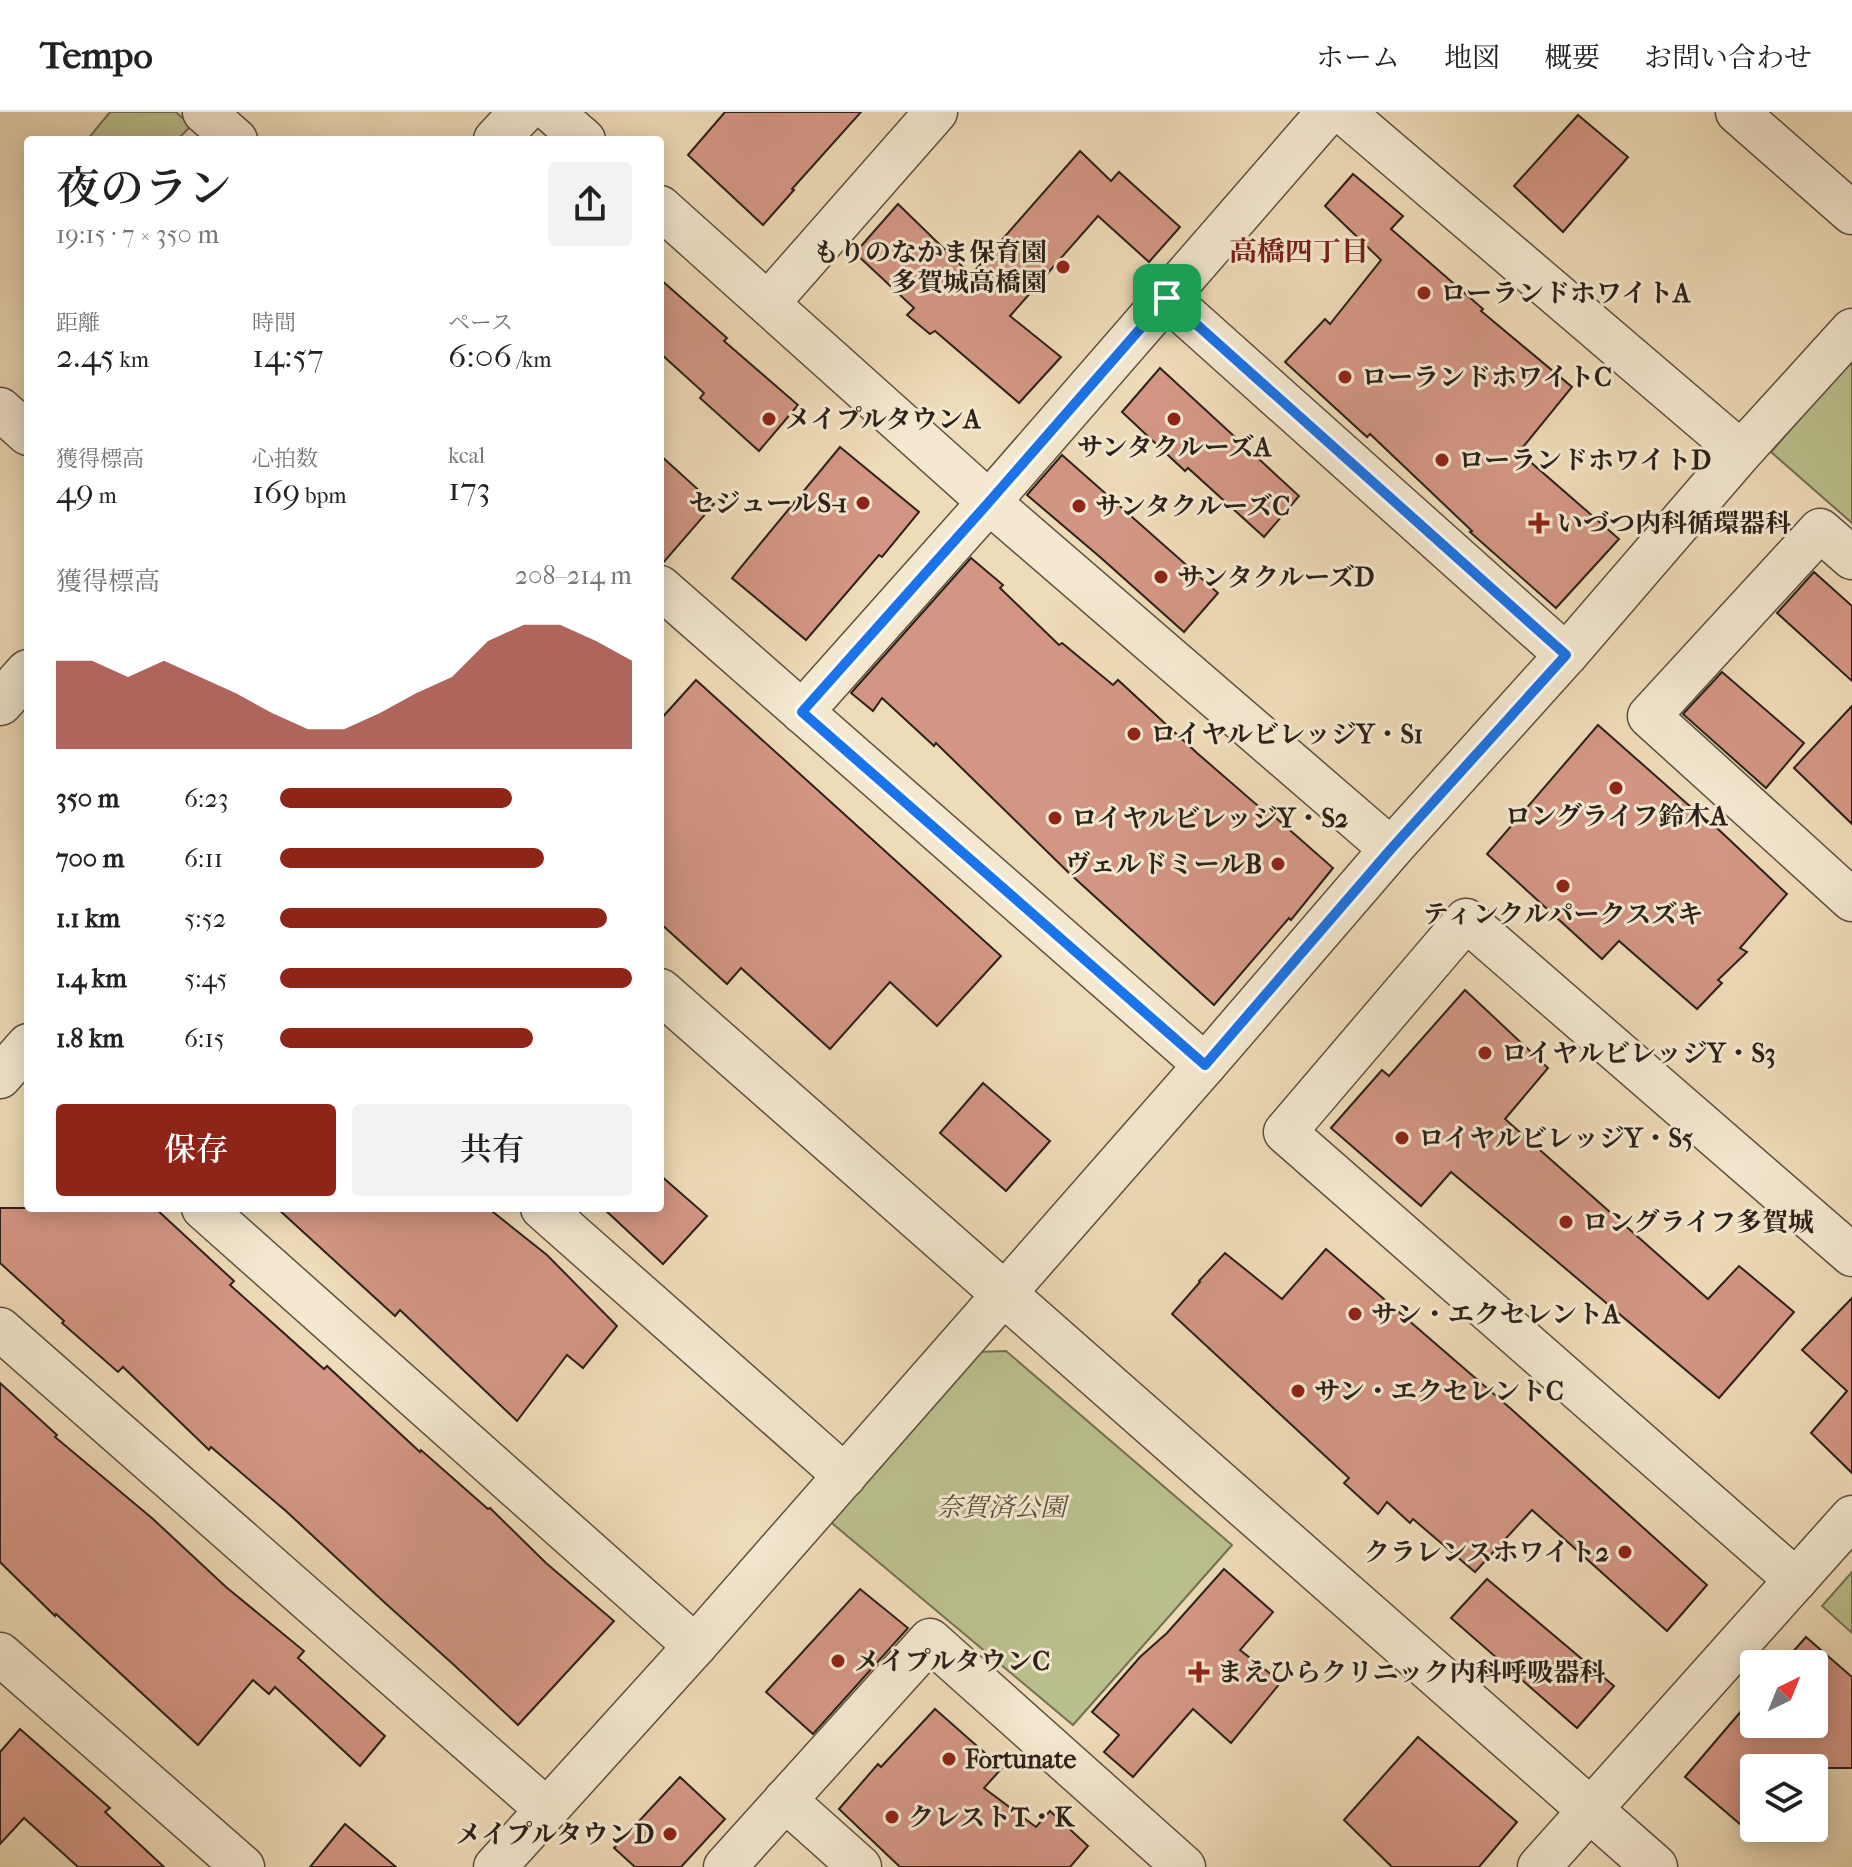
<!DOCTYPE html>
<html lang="ja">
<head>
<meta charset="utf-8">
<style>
  :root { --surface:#fff; --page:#f2f2f2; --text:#222; --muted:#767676; --line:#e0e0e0; --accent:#8f2418 }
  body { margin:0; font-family:"IM FELL French Canon","Noto Serif JP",serif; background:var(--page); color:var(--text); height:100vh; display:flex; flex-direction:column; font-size:30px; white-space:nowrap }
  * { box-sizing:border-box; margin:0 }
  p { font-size:26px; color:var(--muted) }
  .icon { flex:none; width:44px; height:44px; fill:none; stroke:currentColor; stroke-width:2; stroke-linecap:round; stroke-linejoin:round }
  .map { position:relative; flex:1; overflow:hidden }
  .panel { position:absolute; left:24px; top:24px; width:640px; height:1076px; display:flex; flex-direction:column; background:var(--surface); border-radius:8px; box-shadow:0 4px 20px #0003 }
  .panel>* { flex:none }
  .needle { width:52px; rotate:43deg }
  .controls { position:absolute; left:1740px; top:1538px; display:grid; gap:16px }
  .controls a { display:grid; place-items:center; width:88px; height:88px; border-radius:8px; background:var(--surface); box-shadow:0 4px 20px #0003; font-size:40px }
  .pin { position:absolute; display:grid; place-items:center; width:68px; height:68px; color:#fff; margin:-34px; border-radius:16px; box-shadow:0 4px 12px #0006 }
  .round { display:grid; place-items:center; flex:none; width:84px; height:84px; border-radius:8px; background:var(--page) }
  .summary { display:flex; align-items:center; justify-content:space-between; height:136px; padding:0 32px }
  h1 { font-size:44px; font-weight:600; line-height:60px }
  .metrics { display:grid; grid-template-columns:repeat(3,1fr); gap:12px; height:136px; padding:8px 32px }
  .metrics div { display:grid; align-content:center }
  .metrics b { font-size:34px; font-weight:600 }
  .metrics small { font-size:22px; font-weight:400 }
  .metrics p { font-size:22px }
  .chart { height:224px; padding:16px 32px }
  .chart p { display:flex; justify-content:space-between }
  .chart svg { width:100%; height:144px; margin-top:8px; fill:var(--accent); opacity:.7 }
  .button { display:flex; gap:16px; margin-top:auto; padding:16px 32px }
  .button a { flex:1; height:92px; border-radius:8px; background:var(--accent); color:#fff; font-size:32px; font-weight:600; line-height:92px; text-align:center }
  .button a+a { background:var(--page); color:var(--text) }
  ul { padding:0 32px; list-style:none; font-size:26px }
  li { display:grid; grid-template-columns:128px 96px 1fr; align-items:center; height:60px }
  li i { height:20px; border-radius:10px; background:var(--accent) }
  header { display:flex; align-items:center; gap:48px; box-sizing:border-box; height:112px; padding:0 40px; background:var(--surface); border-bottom:2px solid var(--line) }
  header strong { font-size:38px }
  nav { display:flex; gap:44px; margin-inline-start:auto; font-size:28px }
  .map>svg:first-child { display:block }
</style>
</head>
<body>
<header>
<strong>Tempo</strong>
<nav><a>ホーム</a><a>地図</a><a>概要</a><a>お問い合わせ</a></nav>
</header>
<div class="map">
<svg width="1852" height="1755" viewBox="0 0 1852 1755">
  <rect width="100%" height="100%" fill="#eedbb7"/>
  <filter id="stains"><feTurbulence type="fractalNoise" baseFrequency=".0025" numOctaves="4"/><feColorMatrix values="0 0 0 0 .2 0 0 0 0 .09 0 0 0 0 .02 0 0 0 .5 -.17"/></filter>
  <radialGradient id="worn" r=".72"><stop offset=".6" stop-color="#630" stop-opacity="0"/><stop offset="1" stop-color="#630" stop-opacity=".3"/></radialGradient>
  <g fill="#bac08d" stroke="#737054" stroke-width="2">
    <path d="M 110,0 L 176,0 L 191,14 L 177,28 L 87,28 Z"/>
    <path d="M 1852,247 L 1852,411 L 1771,340 Z"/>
    <path d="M 1006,1239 L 1232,1433 L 1073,1613 L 827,1407 L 977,1240 Z"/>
    <path d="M 1852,1460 L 1852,1521 L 1822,1494 Z"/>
  </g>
  <g fill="#d39684" stroke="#2c211a" stroke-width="2">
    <path d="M 725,0 L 861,0 L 792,77 L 794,78 L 763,113 L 688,43 Z"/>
    <path d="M 1578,3 L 1628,45 L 1563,120 L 1514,74 Z"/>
    <path d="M 1080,39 L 1111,69 L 1119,60 L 1180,115 L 1149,150 L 1098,104 L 1010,204 L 1061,245 L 1019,291 L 935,219 L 930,222 L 907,203 L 914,196 L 855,141 L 898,92 L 971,163 Z"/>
    <path d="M 1353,62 L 1403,104 L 1391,117 L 1483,197 L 1481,199 L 1572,275 L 1519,340 L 1619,427 L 1556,496 L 1470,420 L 1472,419 L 1370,322 L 1367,325 L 1285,250 L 1325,207 L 1330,212 L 1381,148 L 1325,94 Z"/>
    <path d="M 660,167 L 727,226 L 724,229 L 798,293 L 759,339 L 700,286 L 704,281 L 660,241 Z"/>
    <path d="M 1160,256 L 1299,384 L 1264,425 L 1188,356 L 1185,359 L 1122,300 Z"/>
    <path d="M 840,335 L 919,400 L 882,445 L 879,443 L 806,528 L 732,466 Z"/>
    <path d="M 660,343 L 714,392 L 663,451 L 660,452 Z"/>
    <path d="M 1062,343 L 1218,481 L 1184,520 L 1100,445 L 1027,383 Z"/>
    <path d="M 971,446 L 1003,473 L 1000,476 L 1059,533 L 1062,531 L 1113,573 L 1118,568 L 1197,641 L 1265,700 L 1267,698 L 1333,756 L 1291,808 L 1289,806 L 1214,893 L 1069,761 L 936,631 L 934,634 L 882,586 L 873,599 L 851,581 Z"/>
    <path d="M 1814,460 L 1852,494 L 1852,569 L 1777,501 Z"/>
    <path d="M 1722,560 L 1804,631 L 1766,676 L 1683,602 Z"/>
    <path d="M 696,568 L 1001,844 L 937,914 L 890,870 L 830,937 L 741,856 L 727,872 L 660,811 L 660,608 Z"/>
    <path d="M 1852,594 L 1852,712 L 1794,656 Z"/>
    <path d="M 1598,613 L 1701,704 L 1702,702 L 1787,782 L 1740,836 L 1747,840 L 1718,868 L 1722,871 L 1697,897 L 1619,829 L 1602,847 L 1487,742 Z"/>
    <path d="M 1465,878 L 1548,956 L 1505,1007 L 1708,1187 L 1739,1154 L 1794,1200 L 1719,1286 L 1451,1060 L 1421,1094 L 1331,1016 L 1382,958 L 1389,964 Z"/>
    <path d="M 983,971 L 1050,1029 L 1006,1079 L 940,1021 Z"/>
    <path d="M 660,1063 L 707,1104 L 663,1152 L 603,1096 L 660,1096 Z"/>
    <path d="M 0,1096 L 155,1096 L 234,1169 L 230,1173 L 324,1257 L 327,1254 L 420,1340 L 421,1338 L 488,1397 L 490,1396 L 546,1451 L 614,1509 L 518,1613 L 454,1553 L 384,1490 L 287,1400 L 211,1335 L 209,1338 L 123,1255 L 118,1260 L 62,1211 L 64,1209 L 0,1151 Z"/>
    <path d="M 277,1096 L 488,1096 L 547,1143 L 617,1214 L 583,1256 L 567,1243 L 517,1309 L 400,1198 L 395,1204 Z"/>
    <path d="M 1326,1137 L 1510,1296 L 1707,1473 L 1667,1519 L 1532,1398 L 1475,1460 L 1413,1407 L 1410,1411 L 1387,1390 L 1378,1402 L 1344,1371 L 1349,1366 L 1172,1202 L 1200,1170 L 1199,1169 L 1225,1141 L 1282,1187 Z"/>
    <path d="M 1852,1186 L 1852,1361 L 1811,1321 L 1847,1279 L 1802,1238 Z"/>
    <path d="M 0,1271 L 57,1323 L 55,1325 L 153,1407 L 226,1475 L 304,1539 L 298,1546 L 385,1624 L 360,1654 L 275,1575 L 269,1582 L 253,1568 L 198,1633 L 56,1502 L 55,1504 L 0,1450 Z"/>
    <path d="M 1224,1457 L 1273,1500 L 1240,1538 L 1281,1570 L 1231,1631 L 1193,1597 L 1133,1665 L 1104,1640 L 1119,1623 L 1092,1600 L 1140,1545 L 1167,1521 Z"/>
    <path d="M 1487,1467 L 1614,1574 L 1577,1616 L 1451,1506 Z"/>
    <path d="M 860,1477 L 908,1516 L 813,1622 L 766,1580 Z"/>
    <path d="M 1806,1525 L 1852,1565 L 1852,1656 L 1754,1656 L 1754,1724 L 1685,1665 L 1754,1584 L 1754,1612 L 1814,1612 L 1814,1552 L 1782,1552 Z"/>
    <path d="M 935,1597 L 1002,1656 L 984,1676 L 1036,1715 L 1050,1699 L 1088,1734 L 1070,1755 L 900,1755 L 839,1697 L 878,1652 L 881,1655 Z"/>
    <path d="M 20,1617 L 110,1696 L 105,1700 L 164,1755 L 78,1755 L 24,1706 L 0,1732 L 0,1640 Z"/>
    <path d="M 1418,1625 L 1517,1710 L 1479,1755 L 1392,1755 L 1344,1708 Z"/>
    <path d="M 680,1665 L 725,1707 L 681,1755 L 635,1755 L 614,1736 Z"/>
    <path d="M 345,1712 L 396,1755 L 310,1755 Z"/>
  </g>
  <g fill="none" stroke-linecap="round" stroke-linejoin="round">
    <g stroke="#5c5041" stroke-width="45">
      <g id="minor">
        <path d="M 204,0 L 236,28"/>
        <path d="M 552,0 L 584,28"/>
        <path d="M 1343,0 L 1741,340"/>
        <path d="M 1737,0 L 1852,101"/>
        <path d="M 660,95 L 989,390 L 1391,737"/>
        <path d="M 1167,186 L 1566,543"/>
        <path d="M 768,191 L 936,0"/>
        <path d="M 0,297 L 28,322"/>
        <path d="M 1852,446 L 1820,418 L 1649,604 L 1852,788"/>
        <path d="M 660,475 L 1205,953"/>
        <path d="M 802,600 L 989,390 L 1328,0"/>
        <path d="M 0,965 L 28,933"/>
        <path d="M 203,1096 L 695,1534"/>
        <path d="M 542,1096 L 845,1364"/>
        <path d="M 0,1217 L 546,1697"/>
        <path d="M 1796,1468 L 1285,1020 L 1466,808 L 1852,1143"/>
        <path d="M 0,1542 L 243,1755"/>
        <path d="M 785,1688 L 860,1755"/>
        <path d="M 495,1755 L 695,1534 L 1205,953 L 1391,737 L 1566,543 L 1741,340 L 1852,218"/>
        <path d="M 725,1755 L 930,1528 L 1184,1755"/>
        <path d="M 1539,1755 L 1852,1405"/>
      </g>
    </g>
    <g stroke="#5c5041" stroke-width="47">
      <g id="tertiary">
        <path d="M 496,28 L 522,0"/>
        <path d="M 0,591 L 28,560"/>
        <path d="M 660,879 L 1655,1755"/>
      </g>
    </g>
    <use href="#minor" stroke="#f4e8d0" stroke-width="42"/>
    <use href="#tertiary" stroke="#f4e8d0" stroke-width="44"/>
  </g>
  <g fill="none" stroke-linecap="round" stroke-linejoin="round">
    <g stroke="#fff" stroke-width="16">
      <path id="route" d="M 1167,186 L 1566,543 L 1391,737 L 1205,953 L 802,600 L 989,390 Z"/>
    </g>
    <use href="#route" stroke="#1a73e8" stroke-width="10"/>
  </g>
  <g fill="#8f2418" stroke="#f4e8d0" stroke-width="3">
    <circle cx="1063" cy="155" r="8"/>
    <circle cx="1424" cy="181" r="8"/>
    <circle cx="1345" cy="265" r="8"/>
    <circle cx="769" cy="307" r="8"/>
    <circle cx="1174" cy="307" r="8"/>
    <circle cx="1442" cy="348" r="8"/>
    <circle cx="863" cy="391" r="8"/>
    <circle cx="1079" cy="394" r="8"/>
    <path d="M1535 399h8v8h8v8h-8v8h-8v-8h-8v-8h8z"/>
    <circle cx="1161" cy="465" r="8"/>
    <circle cx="1134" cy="622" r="8"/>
    <circle cx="1616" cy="676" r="8"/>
    <circle cx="1055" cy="706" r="8"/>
    <circle cx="1278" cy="752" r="8"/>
    <circle cx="1563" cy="774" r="8"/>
    <circle cx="1485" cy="941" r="8"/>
    <circle cx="1402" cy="1026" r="8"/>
    <circle cx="1566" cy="1110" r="8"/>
    <circle cx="1355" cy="1202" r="8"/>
    <circle cx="1298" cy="1279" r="8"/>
    <circle cx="1625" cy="1440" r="8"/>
    <circle cx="838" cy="1549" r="8"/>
    <path d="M1195 1548h8v8h8v8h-8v8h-8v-8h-8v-8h8z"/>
    <circle cx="949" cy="1647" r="8"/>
    <circle cx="892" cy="1705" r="8"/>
    <circle cx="670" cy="1722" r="8"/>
  </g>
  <g text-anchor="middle" stroke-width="6" stroke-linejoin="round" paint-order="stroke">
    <g font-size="26" font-weight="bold" fill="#2c211a" stroke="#f4e8d0" text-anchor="start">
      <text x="1047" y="149" text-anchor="end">もりのなかま保育園<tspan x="1047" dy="30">多賀城高橋園</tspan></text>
      <text x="1440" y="190">ローランドホワイトA</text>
      <text x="1361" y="274">ローランドホワイトC</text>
      <text x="785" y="316">メイプルタウンA</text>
      <text x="1174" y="344" text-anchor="middle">サンタクルーズA</text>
      <text x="1458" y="357">ローランドホワイトD</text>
      <text x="847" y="400" text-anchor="end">セジュールS-1</text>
      <text x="1095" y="403">サンタクルーズC</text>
      <text x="1557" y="420">いづつ内科循環器科</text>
      <text x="1177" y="474">サンタクルーズD</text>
      <text x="1150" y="631">ロイヤルビレッジY・S1</text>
      <text x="1616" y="713" text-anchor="middle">ロングライフ鈴木A</text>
      <text x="1071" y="715">ロイヤルビレッジY・S2</text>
      <text x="1262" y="761" text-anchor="end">ヴェルドミールB</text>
      <text x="1563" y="811" text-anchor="middle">ティンクルパークスズキ</text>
      <text x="1501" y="950">ロイヤルビレッジY・S3</text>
      <text x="1418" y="1035">ロイヤルビレッジY・S5</text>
      <text x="1582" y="1119">ロングライフ多賀城</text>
      <text x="1371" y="1211">サン・エクセレントA</text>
      <text x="1314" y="1288">サン・エクセレントC</text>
      <text x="1609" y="1449" text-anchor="end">クラレンスホワイト2</text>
      <text x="854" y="1558">メイプルタウンC</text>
      <text x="1217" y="1569">まえひらクリニック内科呼吸器科</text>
      <text x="965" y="1656">Fortunate</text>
      <text x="908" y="1714">クレストT・K</text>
      <text x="654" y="1731" text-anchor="end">メイプルタウンD</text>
    </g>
    <g font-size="26" font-style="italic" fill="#57513c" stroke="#f4e8d0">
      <text x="1001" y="1404">奈賀済公園</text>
    </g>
    <g font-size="28" font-weight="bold" fill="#7a1f14" stroke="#f4e8d0">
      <text x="1299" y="149">高橋四丁目</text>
    </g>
  </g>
  <rect width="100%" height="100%" filter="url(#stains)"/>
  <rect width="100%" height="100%" fill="url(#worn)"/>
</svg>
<div class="controls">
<a><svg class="needle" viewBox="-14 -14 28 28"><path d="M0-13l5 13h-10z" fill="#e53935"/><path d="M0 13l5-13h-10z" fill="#767676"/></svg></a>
<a><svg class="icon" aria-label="layers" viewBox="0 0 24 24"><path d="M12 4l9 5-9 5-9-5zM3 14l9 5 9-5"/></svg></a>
</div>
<div class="pin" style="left:1167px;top:186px;background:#1e9e55"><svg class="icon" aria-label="arrive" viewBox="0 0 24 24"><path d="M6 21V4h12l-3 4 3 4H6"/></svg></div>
<section class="panel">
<div class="summary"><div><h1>夜のラン</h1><p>19:15 · 7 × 350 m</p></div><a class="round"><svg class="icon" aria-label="share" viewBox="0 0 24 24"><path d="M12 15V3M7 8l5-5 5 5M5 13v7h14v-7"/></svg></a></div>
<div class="metrics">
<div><p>距離</p><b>2.45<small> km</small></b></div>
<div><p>時間</p><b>14:57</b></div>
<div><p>ペース</p><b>6:06<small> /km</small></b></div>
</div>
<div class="metrics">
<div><p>獲得標高</p><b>49<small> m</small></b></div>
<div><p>心拍数</p><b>169<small> bpm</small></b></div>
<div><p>kcal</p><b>173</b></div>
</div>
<div class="chart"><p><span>獲得標高</span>208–214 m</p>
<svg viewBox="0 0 160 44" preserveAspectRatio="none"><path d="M0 44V17L10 17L20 22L30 17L40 22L50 27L60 33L70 38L80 38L90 33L100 27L110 22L120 11L130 6L140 6L150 11L160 17V44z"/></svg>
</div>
<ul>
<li><b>350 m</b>6:23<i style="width:66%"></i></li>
<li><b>700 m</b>6:11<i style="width:75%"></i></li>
<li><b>1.1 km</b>5:52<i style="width:93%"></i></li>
<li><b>1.4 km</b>5:45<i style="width:100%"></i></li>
<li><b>1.8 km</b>6:15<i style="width:72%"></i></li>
</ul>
<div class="button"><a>保存</a><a>共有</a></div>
</section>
</div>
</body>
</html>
